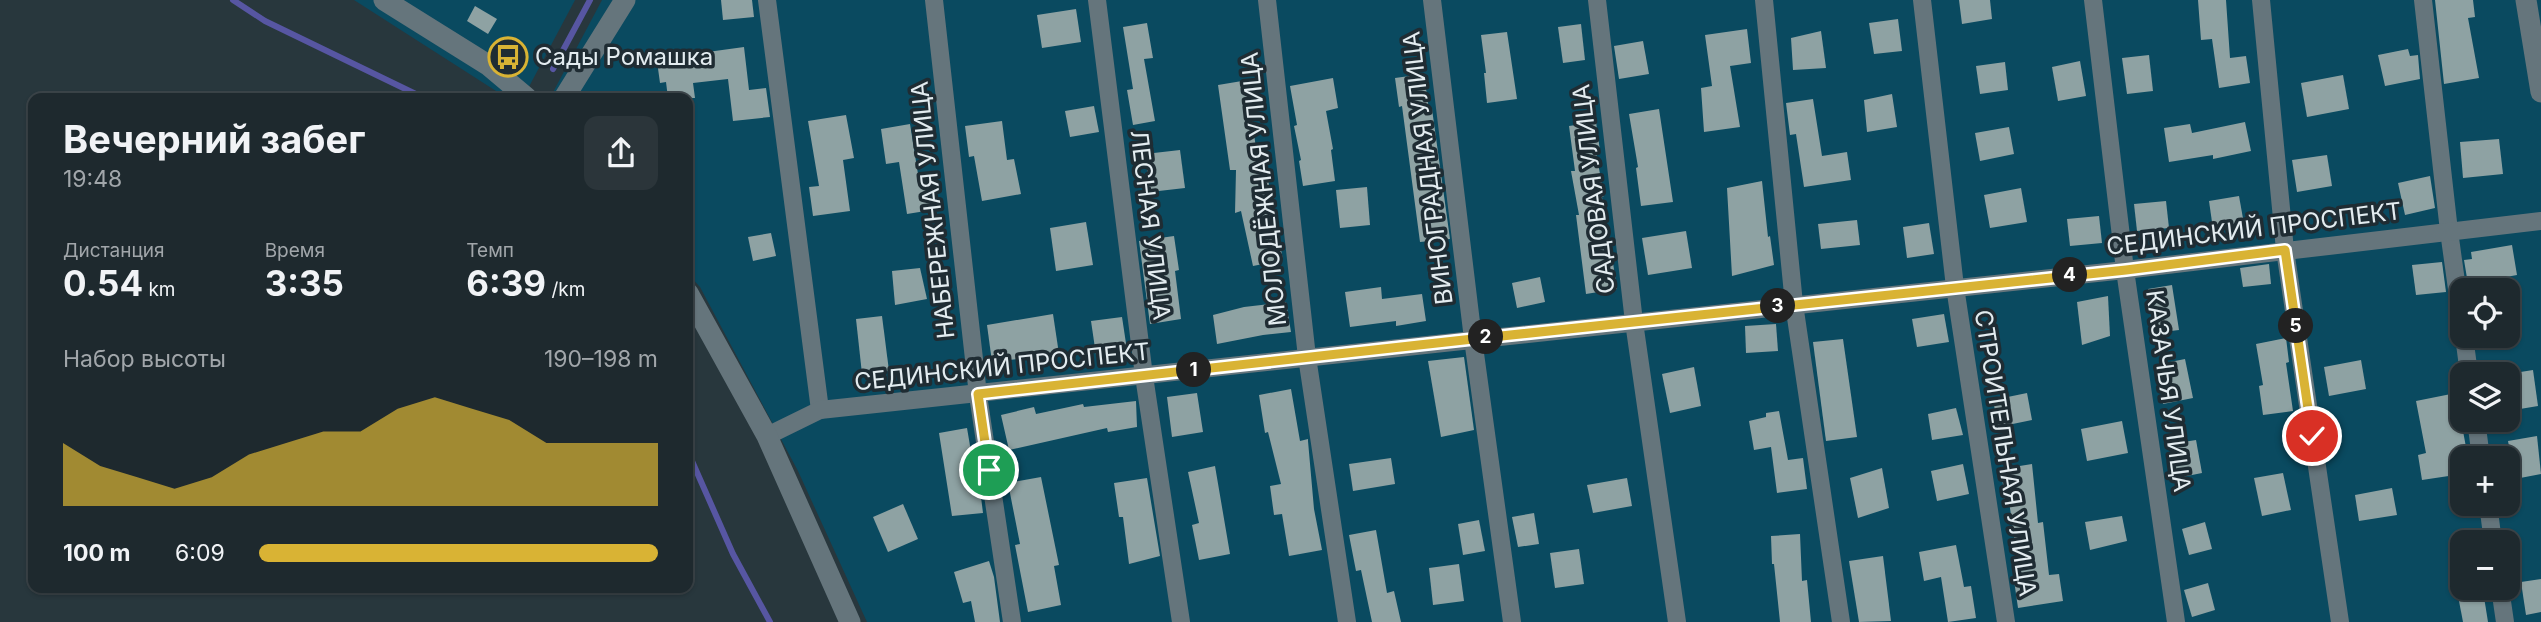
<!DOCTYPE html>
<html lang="ru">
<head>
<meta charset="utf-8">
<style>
  :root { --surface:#1e292e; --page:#2b353a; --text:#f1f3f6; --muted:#a1a6aa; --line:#3c454a; --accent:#d9b334 }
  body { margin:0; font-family:Inter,sans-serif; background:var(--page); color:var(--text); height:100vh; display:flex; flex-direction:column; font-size:26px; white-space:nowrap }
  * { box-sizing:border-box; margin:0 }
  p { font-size:23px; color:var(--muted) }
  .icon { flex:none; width:38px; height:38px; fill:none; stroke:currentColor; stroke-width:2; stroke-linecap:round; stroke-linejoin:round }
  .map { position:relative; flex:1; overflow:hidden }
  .drawer { position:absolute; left:28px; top:93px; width:665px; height:500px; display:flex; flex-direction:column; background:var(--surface); border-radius:14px; box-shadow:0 2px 5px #0004,0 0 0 2px var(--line) }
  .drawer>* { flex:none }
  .tools { position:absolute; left:2450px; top:278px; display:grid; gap:14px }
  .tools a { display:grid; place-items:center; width:70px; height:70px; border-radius:14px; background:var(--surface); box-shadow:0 2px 5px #0004,0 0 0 2px var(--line); font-size:35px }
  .pin { position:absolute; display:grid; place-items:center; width:60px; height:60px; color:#fff; margin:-30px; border:4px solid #fff; border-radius:50%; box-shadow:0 2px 7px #0007 }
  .km { position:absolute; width:35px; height:35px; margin:-18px; border-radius:50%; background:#222; color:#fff; font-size:19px; line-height:35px; text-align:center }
  .round { display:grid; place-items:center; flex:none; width:74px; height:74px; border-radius:14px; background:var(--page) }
  .summary { display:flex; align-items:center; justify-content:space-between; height:119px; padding:0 35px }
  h1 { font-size:38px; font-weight:700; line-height:52px }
  .metrics { display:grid; grid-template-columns:repeat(3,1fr); gap:10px; height:119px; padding:7px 35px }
  .metrics div { display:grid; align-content:center }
  .metrics b { font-size:35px; font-weight:700 }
  .metrics small { font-size:19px; font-weight:400 }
  .metrics p { font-size:19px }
  .chart { height:196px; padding:14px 35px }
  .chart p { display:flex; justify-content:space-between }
  .chart svg { width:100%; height:126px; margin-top:7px; fill:var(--accent); opacity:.7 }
  ul { padding:0 35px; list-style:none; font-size:23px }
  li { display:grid; grid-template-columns:112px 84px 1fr; align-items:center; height:52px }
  li i { height:18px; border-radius:9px; background:var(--accent) }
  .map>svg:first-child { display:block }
</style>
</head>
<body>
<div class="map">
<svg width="2541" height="622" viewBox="0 0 2541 622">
  <rect width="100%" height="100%" fill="#28373d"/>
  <g fill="#0a4a60" fill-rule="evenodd">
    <path d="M 354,0 L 575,0 L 523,98 L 507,98 Z"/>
    <path d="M 602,0 L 2541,0 L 2541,622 L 867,622 L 798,471 L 700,287 L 688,274 L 688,98 L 550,98 ZM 2462,290 L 2508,290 L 2508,336 L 2462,336 ZM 2462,374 L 2508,374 L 2508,420 L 2462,420 ZM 2462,458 L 2508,458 L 2508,504 L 2462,504 ZM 2462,542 L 2508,542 L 2508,588 L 2462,588 Z"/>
  </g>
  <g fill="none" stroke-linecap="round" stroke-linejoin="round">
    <g stroke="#5756a2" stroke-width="6">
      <path d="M 233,0 L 265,21 L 424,98"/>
      <path d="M 553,69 L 590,0"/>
      <path d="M 688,452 L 733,554 L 770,622"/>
    </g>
  </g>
  <g fill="#8ea2a3">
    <path d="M 721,0 L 752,0 L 754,17 L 723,20 Z"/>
    <path d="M 1959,0 L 1990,0 L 1992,19 L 1962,24 Z"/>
    <path d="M 2198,0 L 2226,0 L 2230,58 L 2246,56 L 2250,83 L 2219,88 L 2212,39 L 2201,40 Z"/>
    <path d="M 2435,0 L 2473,0 L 2475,17 L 2468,18 L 2479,78 L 2444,84 Z"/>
    <path d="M 475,6 L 497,19 L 488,34 L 467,21 Z"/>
    <path d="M 1076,9 L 1081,42 L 1042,48 L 1037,15 Z"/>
    <path d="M 1898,19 L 1902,51 L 1874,54 L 1869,23 Z"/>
    <path d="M 1147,23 L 1153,58 L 1144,59 L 1155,121 L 1133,125 L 1127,90 L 1133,89 L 1123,27 Z"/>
    <path d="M 1581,24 L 1585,60 L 1563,63 L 1558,27 Z"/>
    <path d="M 1747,29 L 1751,63 L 1730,66 L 1740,127 L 1704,132 L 1701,88 L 1712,86 L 1705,35 Z"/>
    <path d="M 1821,31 L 1826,68 L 1793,70 L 1791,38 Z"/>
    <path d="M 1507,32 L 1517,99 L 1487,103 L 1484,73 L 1486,73 L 1481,35 Z"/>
    <path d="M 1643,41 L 1649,74 L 1619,79 L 1614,46 Z"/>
    <path d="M 744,47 L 749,90 L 766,88 L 770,117 L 733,121 L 728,79 L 693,83 L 695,98 L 668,98 L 666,82 L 660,83 L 656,54 L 693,49 L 693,54 Z"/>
    <path d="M 2408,49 L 2410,56 L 2418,55 L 2420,79 L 2385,86 L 2378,55 Z"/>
    <path d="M 2149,55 L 2153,91 L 2127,94 L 2122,58 Z"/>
    <path d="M 2080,61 L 2086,96 L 2058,101 L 2052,67 Z"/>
    <path d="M 2005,62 L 2008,90 L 1980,94 L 1976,66 Z"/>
    <path d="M 1424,74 L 1429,110 L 1432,109 L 1450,239 L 1420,242 L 1402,106 L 1399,107 L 1395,78 Z"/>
    <path d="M 2343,75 L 2349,109 L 2307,117 L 2301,83 Z"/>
    <path d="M 1333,78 L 1338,108 L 1326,111 L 1333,149 L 1331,150 L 1335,181 L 1303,186 L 1299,161 L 1301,160 L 1294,126 L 1297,125 L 1290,86 Z"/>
    <path d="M 1248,80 L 1255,119 L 1252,120 L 1260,176 L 1267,174 L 1283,260 L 1253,266 L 1241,211 L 1235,213 L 1236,170 L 1230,170 L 1218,85 Z"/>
    <path d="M 1892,94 L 1897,127 L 1867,132 L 1864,100 Z"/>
    <path d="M 1813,99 L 1822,156 L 1847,152 L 1851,180 L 1804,187 L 1796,134 L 1790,135 L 1786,103 Z"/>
    <path d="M 1094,106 L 1099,132 L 1070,137 L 1065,111 Z"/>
    <path d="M 1659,109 L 1673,202 L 1641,206 L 1636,168 L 1638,167 L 1629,114 Z"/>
    <path d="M 846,115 L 854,158 L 843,160 L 850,211 L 813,216 L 809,187 L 819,186 L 808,121 Z"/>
    <path d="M 1002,121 L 1007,160 L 1014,159 L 1021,194 L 982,201 L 974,156 L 969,157 L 965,126 Z"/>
    <path d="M 1596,122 L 1600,151 L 1596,152 L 1604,196 L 1602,197 L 1609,263 L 1613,263 L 1617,289 L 1586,294 L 1576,215 L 1579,215 L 1571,171 L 1575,171 L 1569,126 Z"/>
    <path d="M 2245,122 L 2251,151 L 2213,159 L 2213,155 L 2169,162 L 2164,128 L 2190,124 L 2192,133 Z"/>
    <path d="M 910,124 L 918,174 L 933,171 L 938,209 L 907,214 L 899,162 L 886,164 L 881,129 Z"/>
    <path d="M 2009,127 L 2014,154 L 1980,161 L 1975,133 Z"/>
    <path d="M 2499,139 L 2503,174 L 2463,178 L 2460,142 Z"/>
    <path d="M 1180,150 L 1185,188 L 1150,192 L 1145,154 Z"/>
    <path d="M 2327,155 L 2332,186 L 2297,192 L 2292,160 Z"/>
    <path d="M 2430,176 L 2435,208 L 2405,215 L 2398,183 Z"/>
    <path d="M 1762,181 L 1768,237 L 1770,236 L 1774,265 L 1732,276 L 1727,188 Z"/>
    <path d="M 1367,187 L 1370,225 L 1340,228 L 1336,190 Z"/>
    <path d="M 2021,188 L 2027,222 L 1990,228 L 1984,195 Z"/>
    <path d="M 2239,196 L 2244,224 L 2213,229 L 2209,201 Z"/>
    <path d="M 2166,201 L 2169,228 L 2137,231 L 2134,204 Z"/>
    <path d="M 2099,216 L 2102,243 L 2070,246 L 2067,219 Z"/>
    <path d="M 1857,220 L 1860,245 L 1821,249 L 1818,224 Z"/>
    <path d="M 1086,222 L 1093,265 L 1056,271 L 1050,228 Z"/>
    <path d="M 1929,223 L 1934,254 L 1907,258 L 1903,227 Z"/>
    <path d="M 1686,231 L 1692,268 L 1648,275 L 1642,238 Z"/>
    <path d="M 771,233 L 776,256 L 753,261 L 748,237 Z"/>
    <path d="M 1174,236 L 1179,270 L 1175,271 L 1181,319 L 1150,324 L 1139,241 Z"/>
    <path d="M 2512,245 L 2517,275 L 2468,284 L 2464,260 L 2472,259 L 2471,252 Z"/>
    <path d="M 2442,262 L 2446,292 L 2416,295 L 2412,265 Z"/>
    <path d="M 2269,264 L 2271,284 L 2243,287 L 2240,268 Z"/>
    <path d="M 920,268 L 927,299 L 895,305 L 892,271 Z"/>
    <path d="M 1540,277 L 1545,302 L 1517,308 L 1512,283 Z"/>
    <path d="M 2172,285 L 2179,330 L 2155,333 L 2148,289 Z"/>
    <path d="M 1381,287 L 1382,299 L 1422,294 L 1426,321 L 1396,326 L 1396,321 L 1350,327 L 1345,292 Z"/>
    <path d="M 2108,296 L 2110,336 L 2082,345 L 2077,302 Z"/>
    <path d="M 1286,302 L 1291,332 L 1263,335 L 1217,344 L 1213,315 L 1244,307 Z"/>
    <path d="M 1053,314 L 1059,354 L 992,362 L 987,325 Z"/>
    <path d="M 1944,314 L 1949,342 L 1917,347 L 1912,319 Z"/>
    <path d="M 882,316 L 889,371 L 862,374 L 856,319 Z"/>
    <path d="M 1122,317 L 1127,350 L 1096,355 L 1091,321 Z"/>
    <path d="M 1776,324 L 1778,351 L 1746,353 L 1745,326 Z"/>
    <path d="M 2286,338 L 2289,362 L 2286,363 L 2293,411 L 2263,415 L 2259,386 L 2263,385 L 2256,344 Z"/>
    <path d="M 1843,339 L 1857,437 L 1826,441 L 1813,342 Z"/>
    <path d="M 1464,357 L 1474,430 L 1441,437 L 1428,361 Z"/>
    <path d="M 2185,359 L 2193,398 L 2163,404 L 2155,365 Z"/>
    <path d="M 2361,360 L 2366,389 L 2329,396 L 2324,367 Z"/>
    <path d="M 1694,367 L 1701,406 L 1670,413 L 1662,374 Z"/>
    <path d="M 2533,370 L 2538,406 L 2508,411 L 2508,374 Z"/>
    <path d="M 1291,389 L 1300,441 L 1308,439 L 1308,441 L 1314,509 L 1322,550 L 1289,556 L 1282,514 L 1274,515 L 1270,486 L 1281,484 L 1268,432 L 1265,433 L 1259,395 Z"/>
    <path d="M 1197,393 L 1203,432 L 1172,437 L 1167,397 Z"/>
    <path d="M 2027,393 L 2032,420 L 1998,427 L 1993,400 Z"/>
    <path d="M 2456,393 L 2468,458 L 2462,458 L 2462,474 L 2422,480 L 2418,455 L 2426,453 L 2416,401 Z"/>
    <path d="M 1136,401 L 1137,427 L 1108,432 L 1107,428 L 1009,450 L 1001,415 L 1034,407 L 1036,414 L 1083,404 L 1084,407 Z"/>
    <path d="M 1956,408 L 1963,435 L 1932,440 L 1928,414 Z"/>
    <path d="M 1779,411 L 1788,460 L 1803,458 L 1807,489 L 1777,493 L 1771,447 L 1754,450 L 1749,421 L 1766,417 L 1766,413 Z"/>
    <path d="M 2122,421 L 2128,453 L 2087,461 L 2081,429 Z"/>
    <path d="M 967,428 L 976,481 L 979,481 L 983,513 L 952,516 L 939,433 Z"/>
    <path d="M 2537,436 L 2541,474 L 2515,479 L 2508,441 Z"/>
    <path d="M 2196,440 L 2202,473 L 2177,478 L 2171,444 Z"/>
    <path d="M 1391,458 L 1395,484 L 1353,491 L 1349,464 Z"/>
    <path d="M 1963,464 L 1969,494 L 1937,501 L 1931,471 Z"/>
    <path d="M 2032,464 L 2038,523 L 2043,522 L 2049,575 L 2059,574 L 2063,601 L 2018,608 L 2014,580 L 2020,579 L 2009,501 L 2005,501 L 2001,469 Z"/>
    <path d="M 1215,466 L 1230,554 L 1199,560 L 1192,525 L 1199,523 L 1188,472 Z"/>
    <path d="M 1882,468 L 1889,508 L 1858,518 L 1850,478 Z"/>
    <path d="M 2283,473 L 2291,510 L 2262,516 L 2254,478 Z"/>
    <path d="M 1041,477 L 1059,565 L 1054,566 L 1061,605 L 1028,612 L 1015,545 L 1020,544 L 1008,483 Z"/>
    <path d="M 1147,478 L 1160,556 L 1129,564 L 1123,517 L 1119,517 L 1114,483 Z"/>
    <path d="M 1627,478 L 1632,506 L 1593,513 L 1587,485 Z"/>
    <path d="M 2392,488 L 2397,515 L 2359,521 L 2355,495 Z"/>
    <path d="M 903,504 L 918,539 L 888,552 L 873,517 Z"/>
    <path d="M 1534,513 L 1539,544 L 1518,547 L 1512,517 Z"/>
    <path d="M 2122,516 L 2127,541 L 2090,550 L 2085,522 Z"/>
    <path d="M 1479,520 L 1485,551 L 1463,555 L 1458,524 Z"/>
    <path d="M 2205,522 L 2212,549 L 2189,555 L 2182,529 Z"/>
    <path d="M 1376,530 L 1387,593 L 1394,591 L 1401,622 L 1372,622 L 1361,570 L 1356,571 L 1349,535 Z"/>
    <path d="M 1800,534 L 1802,581 L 1807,580 L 1811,622 L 1780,622 L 1774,564 L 1772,564 L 1771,536 Z"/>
    <path d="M 1956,545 L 1964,587 L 1971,586 L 1976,618 L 1948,622 L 1941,577 L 1924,581 L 1919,552 Z"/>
    <path d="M 1579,549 L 1584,584 L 1555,588 L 1550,553 Z"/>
    <path d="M 1883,556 L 1891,621 L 1859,622 L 1849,561 Z"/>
    <path d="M 989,561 L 994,577 L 1000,622 L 975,622 L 971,601 L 963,603 L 954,572 Z"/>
    <path d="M 1459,564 L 1464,601 L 1433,605 L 1429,568 Z"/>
    <path d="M 2541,579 L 2541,612 L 2526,615 L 2521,582 Z"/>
    <path d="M 2208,583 L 2215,610 L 2192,617 L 2184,590 Z"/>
    <path d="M 2484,597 L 2488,622 L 2463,622 L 2459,601 Z"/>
  </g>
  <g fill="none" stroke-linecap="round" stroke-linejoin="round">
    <g stroke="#65757c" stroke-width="18">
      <path d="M 767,0 L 820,410"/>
      <path d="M 934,0 L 978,395 L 1012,622"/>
      <path d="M 1097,0 L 1144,376 L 1181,622"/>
      <path d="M 1267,0 L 1307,357 L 1347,622"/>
      <path d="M 1432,0 L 1473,339 L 1512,622"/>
      <path d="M 1597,0 L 1634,322 L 1677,622"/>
      <path d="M 1764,0 L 1794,304 L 1841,622"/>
      <path d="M 1922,0 L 1955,287 L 2006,622"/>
      <path d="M 2093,0 L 2125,270 L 2176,622"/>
      <path d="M 2261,0 L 2285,250 L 2340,622"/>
      <path d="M 2423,0 L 2449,231 L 2462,325"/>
      <path d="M 2464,336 L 2469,374"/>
      <path d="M 2476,420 L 2481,458"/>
      <path d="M 767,436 L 820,410 L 2125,270 L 2541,221"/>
      <path d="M 2488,504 L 2493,542"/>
      <path d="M 2500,588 L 2505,622"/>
    </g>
    <g stroke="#65757c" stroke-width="21">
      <path d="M 384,0 L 488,65 L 527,98"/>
      <path d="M 2526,0 L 2541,92"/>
      <path d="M 564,98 L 625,0"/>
      <path d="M 688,293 L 767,436 L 850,622"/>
    </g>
  </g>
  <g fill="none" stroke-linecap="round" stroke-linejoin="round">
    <g stroke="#fff" stroke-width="14">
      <path id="route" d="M 989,470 L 978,394 L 1473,339 L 2126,270 L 2285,250 L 2312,436"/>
    </g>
    <use href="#route" stroke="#d9b334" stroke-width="9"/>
  </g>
  <defs>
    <g id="bus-ring" transform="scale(2.0125)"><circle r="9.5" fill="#1f2c33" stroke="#d9b334" stroke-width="1.5"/><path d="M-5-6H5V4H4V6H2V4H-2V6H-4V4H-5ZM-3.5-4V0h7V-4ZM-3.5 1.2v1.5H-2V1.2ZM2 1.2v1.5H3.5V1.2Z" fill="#d9b334"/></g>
  </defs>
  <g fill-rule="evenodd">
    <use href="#bus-ring" x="508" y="57"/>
  </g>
  <g text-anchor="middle" stroke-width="7" stroke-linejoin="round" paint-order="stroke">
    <g font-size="24" fill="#e3ecf0" stroke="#1f2c33" text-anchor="start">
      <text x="535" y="65">Сады Ромашка</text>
    </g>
    <g font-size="24" fill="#e3ecf0" stroke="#1f2c33">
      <text transform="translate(1428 168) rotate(-97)" y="8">ВИНОГРАДНАЯ УЛИЦА</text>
      <text transform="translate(1264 189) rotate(-96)" y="8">МОЛОДЁЖНАЯ УЛИЦА</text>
      <text transform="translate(1594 189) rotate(-97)" y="8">САДОВАЯ УЛИЦА</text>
      <text transform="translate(933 210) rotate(-96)" y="8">НАБЕРЕЖНАЯ УЛИЦА</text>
      <text transform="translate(1150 225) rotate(83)" y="8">ЛЕСНАЯ УЛИЦА</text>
      <text transform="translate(2254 229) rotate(-7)" y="8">СЕДИНСКИЙ ПРОСПЕКТ</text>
      <text transform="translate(1002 367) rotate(-6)" y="8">СЕДИНСКИЙ ПРОСПЕКТ</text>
      <text transform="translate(2168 391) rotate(82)" y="8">КАЗАЧЬЯ УЛИЦА</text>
      <text transform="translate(2005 453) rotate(81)" y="8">СТРОИТЕЛЬНАЯ УЛИЦА</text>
    </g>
  </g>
</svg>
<div class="tools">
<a><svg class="icon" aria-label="locate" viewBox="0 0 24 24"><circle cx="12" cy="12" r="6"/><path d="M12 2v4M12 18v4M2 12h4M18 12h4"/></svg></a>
<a><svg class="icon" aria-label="layers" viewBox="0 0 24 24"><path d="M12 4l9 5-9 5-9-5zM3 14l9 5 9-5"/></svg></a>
<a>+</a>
<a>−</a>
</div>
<div class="pin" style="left:989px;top:470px;background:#1e9e55"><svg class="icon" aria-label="arrive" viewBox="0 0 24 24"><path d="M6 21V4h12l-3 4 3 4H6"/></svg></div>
<div class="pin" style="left:2312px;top:436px;background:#d93025"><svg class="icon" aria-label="check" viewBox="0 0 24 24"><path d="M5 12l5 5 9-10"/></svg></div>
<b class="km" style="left:1194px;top:370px">1</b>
<b class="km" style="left:1486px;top:337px">2</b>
<b class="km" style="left:1778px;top:306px">3</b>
<b class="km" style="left:2070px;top:275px">4</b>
<b class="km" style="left:2296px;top:326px">5</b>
<section class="drawer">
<div class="summary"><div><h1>Вечерний забег</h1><p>19:48</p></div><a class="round"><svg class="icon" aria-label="share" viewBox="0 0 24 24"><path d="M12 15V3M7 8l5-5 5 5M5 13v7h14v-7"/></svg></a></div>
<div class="metrics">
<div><p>Дистанция</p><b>0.54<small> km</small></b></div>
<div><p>Время</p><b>3:35</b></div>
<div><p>Темп</p><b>6:39<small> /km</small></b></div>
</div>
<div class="chart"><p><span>Набор высоты</span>190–198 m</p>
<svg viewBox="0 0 160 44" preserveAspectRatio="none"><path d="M0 44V22L10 30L20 34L30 38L40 34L50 26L60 22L70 18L80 18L90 10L100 6L110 10L120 14L130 22L140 22L150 22L160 22V44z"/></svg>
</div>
<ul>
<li><b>100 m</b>6:09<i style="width:100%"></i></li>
</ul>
</section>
</div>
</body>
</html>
